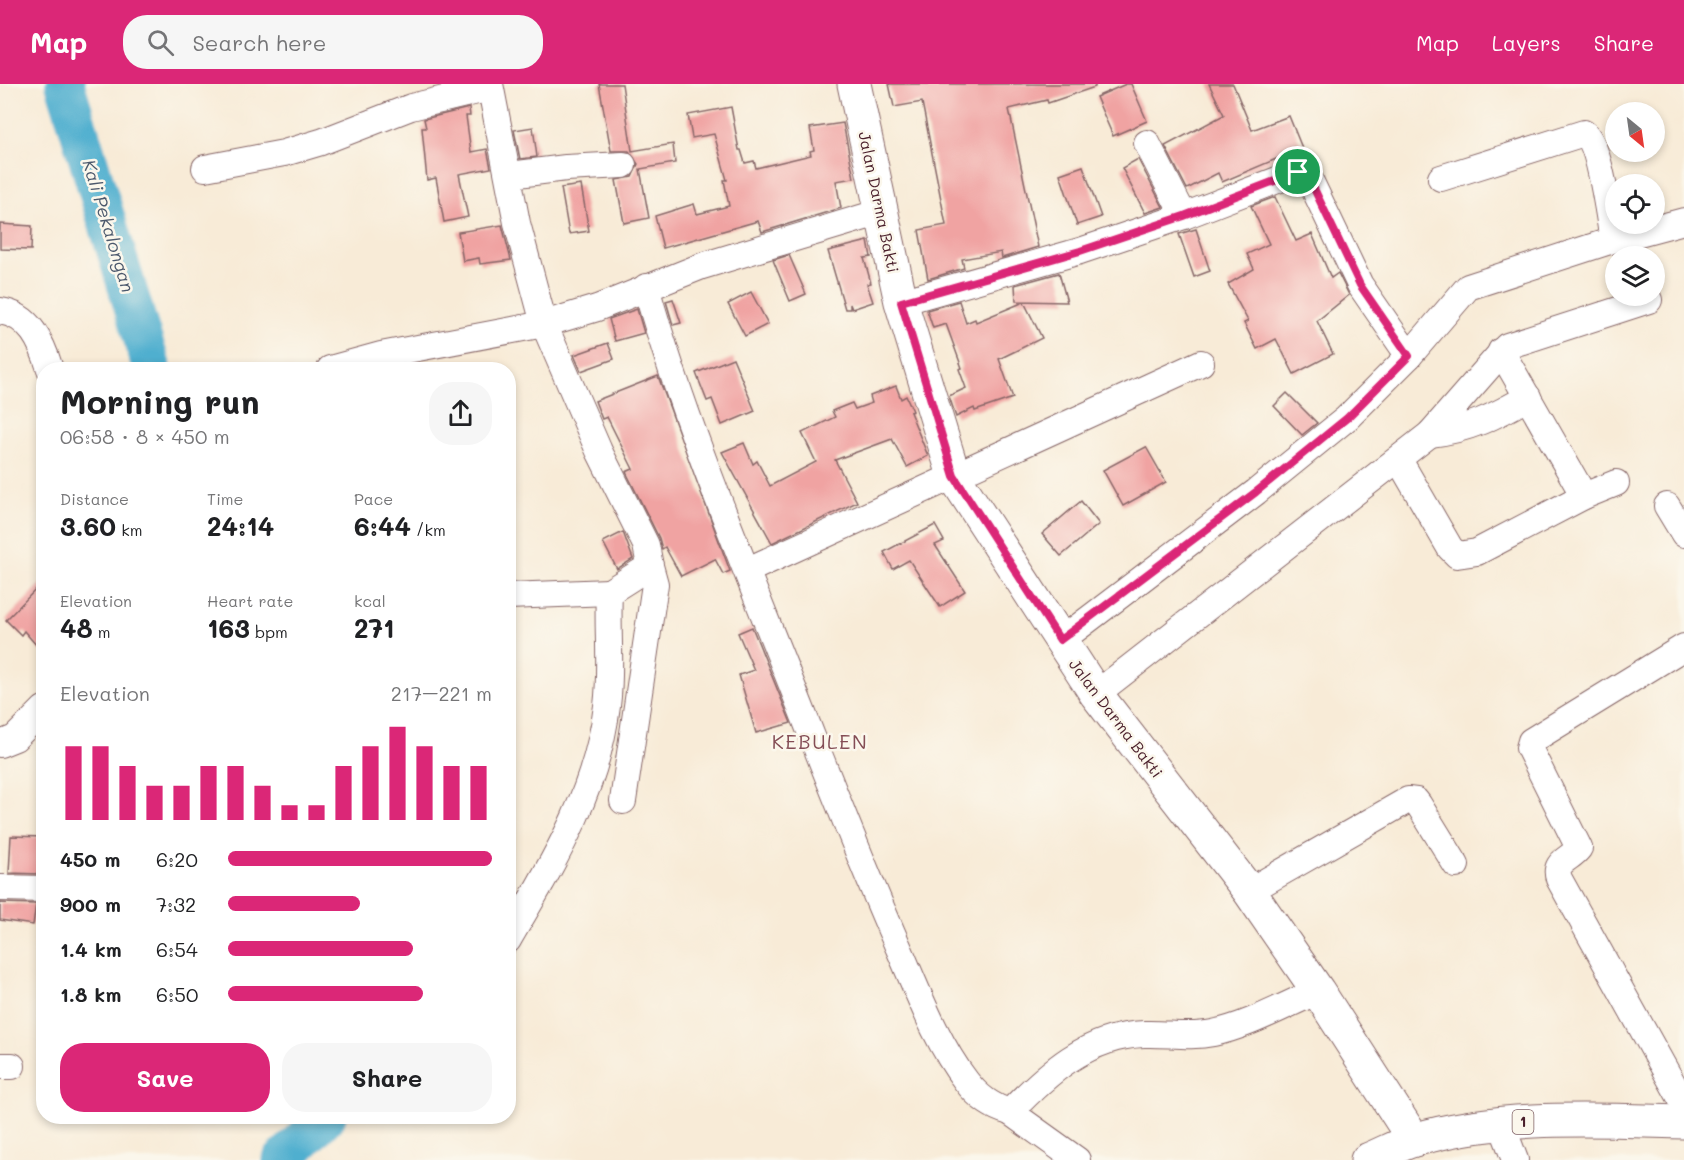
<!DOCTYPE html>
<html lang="en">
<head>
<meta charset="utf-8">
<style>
  :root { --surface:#fff; --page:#f6f6f6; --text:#202124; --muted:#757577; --accent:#db2777 }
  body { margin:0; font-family:Mali,sans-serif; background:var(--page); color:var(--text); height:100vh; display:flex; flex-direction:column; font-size:22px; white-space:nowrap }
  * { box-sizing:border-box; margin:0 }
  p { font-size:20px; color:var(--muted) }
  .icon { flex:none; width:33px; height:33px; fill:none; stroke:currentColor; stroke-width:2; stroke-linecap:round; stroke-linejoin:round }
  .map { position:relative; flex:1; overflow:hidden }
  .panel { position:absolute; left:36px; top:278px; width:480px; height:762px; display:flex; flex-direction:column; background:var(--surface); border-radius:24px; box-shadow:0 3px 9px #0003 }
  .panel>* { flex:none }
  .needle { width:39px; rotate:151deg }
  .controls { position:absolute; left:1605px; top:18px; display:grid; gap:12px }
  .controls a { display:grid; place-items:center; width:60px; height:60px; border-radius:50%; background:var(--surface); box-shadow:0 3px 9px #0003; font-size:30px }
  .pin { position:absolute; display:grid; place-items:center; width:51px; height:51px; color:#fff; margin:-26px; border:3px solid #fff; border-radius:50%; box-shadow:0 2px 6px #0007 }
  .round { display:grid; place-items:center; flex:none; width:63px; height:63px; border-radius:24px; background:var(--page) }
  .headline { display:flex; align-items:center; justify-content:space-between; height:102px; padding:0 24px }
  h1 { font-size:33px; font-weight:800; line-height:45px }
  .metrics { display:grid; grid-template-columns:repeat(3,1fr); gap:9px; height:102px; padding:6px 24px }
  .metrics div { display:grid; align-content:center }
  .metrics b { font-size:26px; font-weight:800 }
  .metrics small { font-size:16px; font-weight:400 }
  .metrics p { font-size:16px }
  .chart { height:168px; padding:12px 24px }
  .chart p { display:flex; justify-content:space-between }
  .chart svg { width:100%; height:108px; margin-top:6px; stroke:var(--accent); stroke-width:6 }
  .primary-button { display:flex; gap:12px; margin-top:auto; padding:12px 24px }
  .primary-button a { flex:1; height:69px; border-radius:24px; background:var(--accent); color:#fff; font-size:24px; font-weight:800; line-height:69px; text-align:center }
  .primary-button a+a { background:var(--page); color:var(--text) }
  ul { padding:0 24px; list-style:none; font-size:20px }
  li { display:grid; grid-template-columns:96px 72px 1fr; align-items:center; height:45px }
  li i { height:15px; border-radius:8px; background:var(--accent) }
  header { display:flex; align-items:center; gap:36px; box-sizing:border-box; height:84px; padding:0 30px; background:var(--accent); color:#fff }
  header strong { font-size:28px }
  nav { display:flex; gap:33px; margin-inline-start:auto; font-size:21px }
  .search { width:420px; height:54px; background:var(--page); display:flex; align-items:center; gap:15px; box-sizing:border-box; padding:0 21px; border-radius:24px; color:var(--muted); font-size:22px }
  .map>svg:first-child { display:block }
</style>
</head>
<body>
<header>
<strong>Map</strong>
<div class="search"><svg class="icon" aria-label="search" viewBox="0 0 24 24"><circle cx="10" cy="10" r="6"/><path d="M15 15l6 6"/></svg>Search here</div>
<nav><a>Map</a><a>Layers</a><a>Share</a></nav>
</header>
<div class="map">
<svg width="1684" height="1076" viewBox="0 0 1684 1076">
  <rect width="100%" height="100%" fill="#fbf7ec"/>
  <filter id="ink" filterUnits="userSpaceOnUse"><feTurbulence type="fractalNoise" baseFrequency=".0167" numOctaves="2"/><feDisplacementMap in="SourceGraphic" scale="12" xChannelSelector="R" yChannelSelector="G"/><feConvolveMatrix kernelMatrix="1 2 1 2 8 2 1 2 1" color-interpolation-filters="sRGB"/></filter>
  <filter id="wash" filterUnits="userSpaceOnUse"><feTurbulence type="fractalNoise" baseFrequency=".008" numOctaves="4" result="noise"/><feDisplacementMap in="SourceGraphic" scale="24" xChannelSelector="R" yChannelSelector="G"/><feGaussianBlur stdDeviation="1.35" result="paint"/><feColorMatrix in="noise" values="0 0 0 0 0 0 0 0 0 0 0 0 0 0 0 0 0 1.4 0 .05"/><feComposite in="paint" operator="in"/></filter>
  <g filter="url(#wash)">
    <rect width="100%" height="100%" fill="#f8ebd7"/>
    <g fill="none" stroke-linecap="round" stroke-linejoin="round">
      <g stroke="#50afcf" stroke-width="39">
        <path d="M 65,0 L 152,285"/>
        <path d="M 282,1076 L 327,1032"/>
      </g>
    </g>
    <g id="blocks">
      <g fill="#f0a3a2">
        <path d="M 599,0 L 622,0 L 632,67 L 673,60 L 675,79 L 640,85 L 649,134 L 624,139 L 616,96 L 632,93 L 638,80 L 629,67 L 611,67 Z"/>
        <path d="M 889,0 L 1095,0 L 1095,3 L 1048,19 L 1047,16 L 1009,25 L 1038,163 L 1002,174 L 1001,168 L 962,175 L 964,184 L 928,195 L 919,146 L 946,141 L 922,18 L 894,23 Z"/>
        <path d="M 1126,0 L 1131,0 L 1147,37 L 1113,52 L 1096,13 Z"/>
        <path d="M 1209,0 L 1233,0 L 1252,46 L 1289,32 L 1302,64 L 1222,98 L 1218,89 L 1187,105 L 1165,62 L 1224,31 Z"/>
        <path d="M 731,23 L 739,66 L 741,66 L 745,79 L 754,77 L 756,84 L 811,71 L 810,67 L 814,66 L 810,44 L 843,39 L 854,94 L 836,97 L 841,124 L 762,148 L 758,137 L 663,164 L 655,132 L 694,120 L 697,130 L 729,122 L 724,96 L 727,96 L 714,50 L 692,54 L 688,31 Z"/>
        <path d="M 469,24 L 470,32 L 466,32 L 471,68 L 487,65 L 491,84 L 459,90 L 468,133 L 444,138 L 436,94 L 427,96 L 422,44 L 426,44 L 424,35 Z"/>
        <path d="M 533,43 L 537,73 L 520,75 L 514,46 Z"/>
        <path d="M 1138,75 L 1163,123 L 1145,129 L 1122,84 Z"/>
        <path d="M 1083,82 L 1101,133 L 1077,141 L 1060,90 Z"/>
        <path d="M 581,101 L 589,147 L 569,150 L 561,104 Z"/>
        <path d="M 1275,113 L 1296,157 L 1312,150 L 1331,194 L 1338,189 L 1349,211 L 1317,237 L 1333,270 L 1294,290 L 1276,255 L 1257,265 L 1244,239 L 1248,237 L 1228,200 L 1254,185 L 1247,170 L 1269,160 L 1251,122 Z"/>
        <path d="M 0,140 L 32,142 L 31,166 L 0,165 Z"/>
        <path d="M 502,141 L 511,176 L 480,180 L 479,174 L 463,177 L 458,148 Z"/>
        <path d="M 1196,145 L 1210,187 L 1194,193 L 1179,150 Z"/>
        <path d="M 868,157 L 871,173 L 864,174 L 871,199 L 867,200 L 873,218 L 852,225 L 850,220 L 850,225 L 845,225 L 828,167 Z"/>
        <path d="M 789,171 L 806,210 L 790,217 L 773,176 Z"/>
        <path d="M 1059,189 L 1067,218 L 1016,217 L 1015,201 Z"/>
        <path d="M 751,208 L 768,240 L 745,252 L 728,220 Z"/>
        <path d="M 673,215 L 681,239 L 673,241 L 666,217 Z"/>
        <path d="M 959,217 L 966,239 L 975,235 L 976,238 L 1024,218 L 1042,254 L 999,275 L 1013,314 L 975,327 L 974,324 L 956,333 L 949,312 L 966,304 L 959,285 L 962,284 L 946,240 L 933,244 L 927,226 Z"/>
        <path d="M 637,225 L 644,249 L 615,257 L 609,235 Z"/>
        <path d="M 608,259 L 614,275 L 581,287 L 574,271 Z"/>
        <path d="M 733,274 L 755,327 L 722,341 L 712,315 L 707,317 L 696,289 Z"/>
        <path d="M 658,292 L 730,487 L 723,490 L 715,475 L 681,492 L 665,463 L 662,465 L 659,454 L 626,388 L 633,385 L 607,333 L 602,335 L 595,317 Z"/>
        <path d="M 896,302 L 901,315 L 906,312 L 913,327 L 910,328 L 928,372 L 907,383 L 892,355 L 835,376 L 857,418 L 772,459 L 722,368 L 744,359 L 753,380 L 757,377 L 770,402 L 816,378 L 802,349 L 835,333 L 832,327 L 852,319 L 855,325 L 872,319 L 870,312 Z"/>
        <path d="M 1287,309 L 1317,339 L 1302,351 L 1274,322 Z"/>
        <path d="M 1146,363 L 1166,398 L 1123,422 L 1103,386 Z"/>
        <path d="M 1081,417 L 1099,440 L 1061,472 L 1042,450 Z"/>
        <path d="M 935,441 L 944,457 L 935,461 L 965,507 L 940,523 L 909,476 L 893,485 L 884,468 Z"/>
        <path d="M 623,448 L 633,475 L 617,485 L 603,458 Z"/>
        <path d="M 44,497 L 44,570 L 24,547 L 21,551 L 6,536 Z"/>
        <path d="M 752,543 L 791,639 L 756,649 L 739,591 L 754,586 L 738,549 Z"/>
        <path d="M 11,752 L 44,753 L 44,787 L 41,790 L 9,789 Z"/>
        <path d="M 0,819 L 36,820 L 33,841 L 0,836 Z"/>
      </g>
    </g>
  </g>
  <g filter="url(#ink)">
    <use href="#blocks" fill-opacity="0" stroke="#876667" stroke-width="1.5"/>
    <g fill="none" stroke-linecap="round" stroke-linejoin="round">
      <g stroke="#876667" stroke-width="28">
        <g id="minor">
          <path d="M 490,0 L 517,139 L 544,240 L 599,367 L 646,461 L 650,482 L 609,508 C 607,546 612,584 607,622 C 596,711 552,780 508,856"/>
          <path d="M 1147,59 L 1184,132"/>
          <path d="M 205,84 L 284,69 L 321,58 L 411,23 L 490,4"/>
          <path d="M 510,91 L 566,84 L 623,81"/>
          <path d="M 1441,94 L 1584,49 C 1600,59 1609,135 1613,156"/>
          <path d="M 646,203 C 690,358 755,505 813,655 C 841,726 869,797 900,867 C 919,911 937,959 966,997 C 978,1013 991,1023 1010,1028 L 1077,1076"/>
          <path d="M 901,218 L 1080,167 L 1184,132 L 1298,88 L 1308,92 L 1360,201 L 1409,272"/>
          <path d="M 0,227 C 30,231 42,259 50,285"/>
          <path d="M 1501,267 L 1584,412"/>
          <path d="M 330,285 L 381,271 L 544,240 L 597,224 L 702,182 L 881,128"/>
          <path d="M 1430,350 C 1468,346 1496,332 1528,313"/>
          <path d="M 1399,376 L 1450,464 L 1457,471 L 1477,468 L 1584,412 L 1616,399"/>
          <path d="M 1667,422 L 1684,450"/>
          <path d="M 748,486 L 1201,279"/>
          <path d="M 508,512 L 609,508"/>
          <path d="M 1060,557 L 1256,408 L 1347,334 L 1409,272 L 1468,203 L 1613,156 L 1684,137"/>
          <path d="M 1684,563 L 1531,657 L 1529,664 L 1579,764 C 1570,776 1553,777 1559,795 L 1684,1020"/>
          <path d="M 1096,610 L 1430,350 L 1507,262 L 1649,216"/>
          <path d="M 0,660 L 15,654 L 44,625"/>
          <path d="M 623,717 L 655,500 L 650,482"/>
          <path d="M 0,804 L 44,805"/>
          <path d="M 1249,807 L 1408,716 L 1416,717 L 1419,721 L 1456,781"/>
          <path d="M 0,982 L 12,982"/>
          <path d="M 1010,1028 C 1047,989 1088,952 1144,950 C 1167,949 1190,954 1213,949 C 1248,942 1285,921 1318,907"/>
          <path d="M 1501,1039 L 1515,1076"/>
        </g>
      </g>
      <g stroke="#876667" stroke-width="35">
        <path id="tertiary" d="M 854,0 L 901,218 L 954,392 L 1096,610 L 1249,807 L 1318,907 L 1414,1056"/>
      </g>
      <g stroke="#876667" stroke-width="35">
        <path id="trunk" d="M 1367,1076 C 1382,1070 1398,1061 1414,1056 C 1499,1030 1596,1036 1684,1038"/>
      </g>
      <use href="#minor" stroke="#fff" stroke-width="26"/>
      <use href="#tertiary" stroke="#fff" stroke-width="33"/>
      <use href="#trunk" stroke="#fff" stroke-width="33"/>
    </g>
  </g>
  <g fill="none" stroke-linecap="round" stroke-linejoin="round" filter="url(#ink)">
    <g stroke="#fff" stroke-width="12">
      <path id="route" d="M 1298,88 L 1308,92 L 1360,201 L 1409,272 L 1347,334 L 1256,408 L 1060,556 L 954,392 L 901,218 L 1080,167 L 1184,132 Z"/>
    </g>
    <use href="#route" stroke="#db2777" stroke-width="8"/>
  </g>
  <g text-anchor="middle" stroke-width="5" stroke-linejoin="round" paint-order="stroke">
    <rect fill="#fbf7ec" stroke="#7f6065" stroke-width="1.5" x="1512.5" y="1026" width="21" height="24" rx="4.5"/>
    <g font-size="15" font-weight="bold" fill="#4a1f2b">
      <text x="1523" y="1043">1</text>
    </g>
    <g font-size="16" fill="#4a1f2b" stroke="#fbf7ec">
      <text transform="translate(879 118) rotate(78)" y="6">Jalan Darma Bakti</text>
      <text transform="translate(1116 634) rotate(53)" y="6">Jalan Darma Bakti</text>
    </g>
    <g font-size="18" font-style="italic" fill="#4c596d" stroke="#fbf7ec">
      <text transform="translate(108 142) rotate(73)" y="6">Kali Pekalongan</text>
    </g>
    <g font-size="20" letter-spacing="1.5" fill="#844d55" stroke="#fbf7ec">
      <text x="820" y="665">KEBULEN</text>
    </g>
  </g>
</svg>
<div class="controls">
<a><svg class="needle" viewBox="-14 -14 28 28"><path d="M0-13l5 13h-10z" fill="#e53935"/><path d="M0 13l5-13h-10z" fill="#757577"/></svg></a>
<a><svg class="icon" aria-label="locate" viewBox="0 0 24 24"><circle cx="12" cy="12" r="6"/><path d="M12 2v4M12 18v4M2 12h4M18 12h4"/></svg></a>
<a><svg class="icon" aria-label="layers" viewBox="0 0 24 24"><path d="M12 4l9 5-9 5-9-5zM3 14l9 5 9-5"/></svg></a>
</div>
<div class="pin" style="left:1298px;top:88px;background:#1e9e55"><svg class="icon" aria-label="arrive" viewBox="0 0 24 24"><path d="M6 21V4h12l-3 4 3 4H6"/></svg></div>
<section class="panel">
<div class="headline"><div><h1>Morning run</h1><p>06:58 · 8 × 450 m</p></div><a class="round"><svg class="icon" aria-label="share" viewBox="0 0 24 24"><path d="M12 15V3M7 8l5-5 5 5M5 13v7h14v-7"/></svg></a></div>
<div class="metrics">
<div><p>Distance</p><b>3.60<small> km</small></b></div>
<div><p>Time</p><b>24:14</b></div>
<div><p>Pace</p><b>6:44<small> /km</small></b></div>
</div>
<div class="metrics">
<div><p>Elevation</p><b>48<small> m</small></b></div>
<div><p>Heart rate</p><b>163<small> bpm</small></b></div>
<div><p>kcal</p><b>271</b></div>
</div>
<div class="chart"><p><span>Elevation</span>217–221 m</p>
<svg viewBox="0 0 160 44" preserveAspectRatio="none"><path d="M5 44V14M15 44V14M25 44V22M35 44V30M45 44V30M55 44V22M65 44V22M75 44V30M85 44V38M95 44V38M105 44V22M115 44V14M125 44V6M135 44V14M145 44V22M155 44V22"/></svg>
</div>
<ul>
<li><b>450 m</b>6:20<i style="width:100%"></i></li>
<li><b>900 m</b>7:32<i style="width:50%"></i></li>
<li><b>1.4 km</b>6:54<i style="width:70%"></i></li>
<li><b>1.8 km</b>6:50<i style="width:74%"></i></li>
</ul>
<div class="primary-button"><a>Save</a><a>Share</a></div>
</section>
</div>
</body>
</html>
